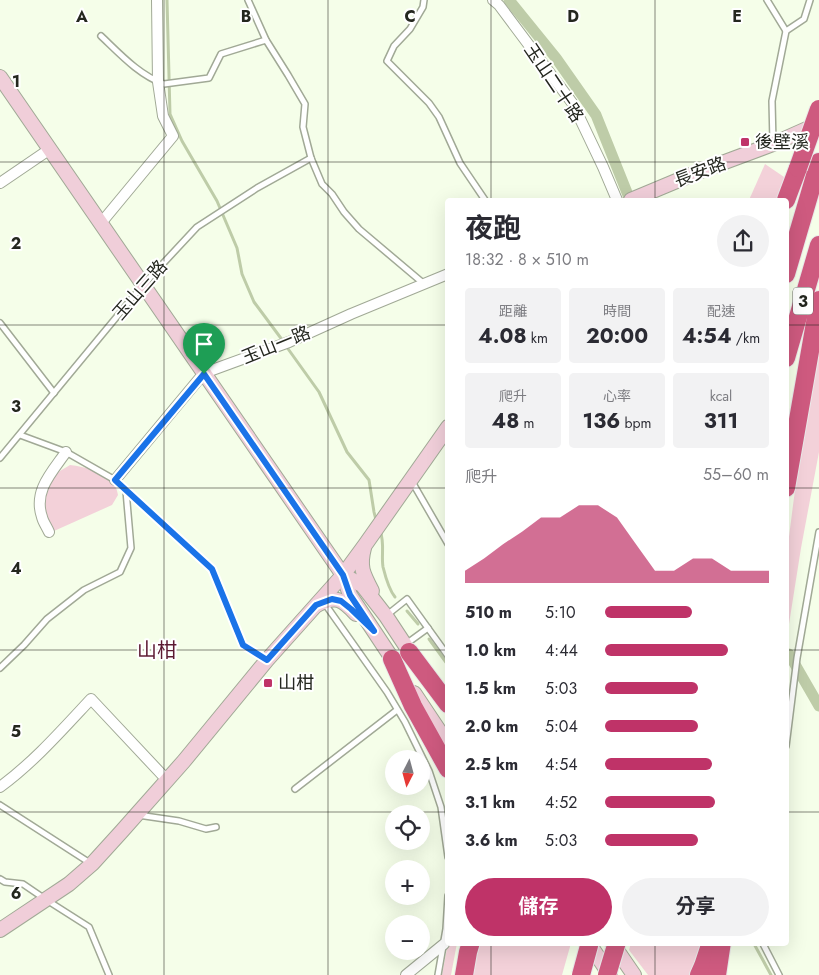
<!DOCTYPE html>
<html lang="zh-TW">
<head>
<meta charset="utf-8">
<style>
  :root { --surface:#fff; --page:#f2f2f3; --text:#2b2b33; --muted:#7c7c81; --accent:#bf3368 }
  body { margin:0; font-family:Jost,"Noto Sans TC",sans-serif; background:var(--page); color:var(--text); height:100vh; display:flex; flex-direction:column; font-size:19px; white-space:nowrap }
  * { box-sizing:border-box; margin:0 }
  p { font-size:16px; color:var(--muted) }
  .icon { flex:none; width:28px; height:28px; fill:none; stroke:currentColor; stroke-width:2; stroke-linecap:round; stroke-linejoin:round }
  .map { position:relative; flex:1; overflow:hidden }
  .side { position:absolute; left:445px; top:198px; width:344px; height:748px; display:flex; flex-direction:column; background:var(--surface); border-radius:5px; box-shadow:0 5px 20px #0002 }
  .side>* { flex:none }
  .needle { width:32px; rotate:186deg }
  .controls { position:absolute; left:385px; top:750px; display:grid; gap:10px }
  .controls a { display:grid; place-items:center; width:45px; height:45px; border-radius:50%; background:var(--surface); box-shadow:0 5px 20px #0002; font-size:25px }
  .pin { position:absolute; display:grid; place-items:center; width:42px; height:42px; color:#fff; margin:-51px -21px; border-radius:50% 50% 50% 0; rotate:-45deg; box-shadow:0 0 5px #0007 }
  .pin .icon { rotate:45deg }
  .round { display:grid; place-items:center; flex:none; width:52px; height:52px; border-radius:26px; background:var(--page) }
  .overview { display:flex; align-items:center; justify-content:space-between; height:85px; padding:0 20px }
  h1 { font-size:28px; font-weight:700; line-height:38px }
  .metrics { display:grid; grid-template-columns:repeat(3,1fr); gap:8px; height:85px; padding:5px 20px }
  .metrics div { display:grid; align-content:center; border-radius:5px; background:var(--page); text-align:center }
  .metrics b { font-size:21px; font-weight:700 }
  .metrics small { font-size:14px; font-weight:400 }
  .metrics p { font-size:14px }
  .chart { height:140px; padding:10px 20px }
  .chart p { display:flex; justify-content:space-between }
  .chart svg { width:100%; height:90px; margin-top:5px; fill:var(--accent); opacity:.7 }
  .primary-button { display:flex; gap:10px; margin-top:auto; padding:10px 20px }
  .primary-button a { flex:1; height:58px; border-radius:30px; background:var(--accent); color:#fff; font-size:20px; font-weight:700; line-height:58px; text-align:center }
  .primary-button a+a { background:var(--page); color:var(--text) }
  ul { padding:0 20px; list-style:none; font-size:16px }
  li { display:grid; grid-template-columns:80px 60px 1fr; align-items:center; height:38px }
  li i { height:12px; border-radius:6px; background:var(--accent) }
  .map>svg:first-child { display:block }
</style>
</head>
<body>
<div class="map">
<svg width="819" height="975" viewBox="0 0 819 975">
  <rect width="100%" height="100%" fill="#f5fee9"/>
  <g fill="#f3d1d9">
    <path d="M 765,164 L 787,179 L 779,200 L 749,200 Z"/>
    <path d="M 819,352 L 819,452 L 801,548 L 786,643 L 786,560 L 800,451 Z"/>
    <path d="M 70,465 C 85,467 104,471 114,483 C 116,486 117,491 118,495 L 112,505 L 54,531 C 51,525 46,517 45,510 C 43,498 51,478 60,471 C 63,469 67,467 70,465 Z"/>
    <path d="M 448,943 L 457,943 L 451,975 L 442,975 Z"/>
    <path d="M 480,943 L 571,943 L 562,975 L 470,975 Z"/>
    <path d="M 631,943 L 708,943 L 694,975 L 648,975 L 629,950 Z"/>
  </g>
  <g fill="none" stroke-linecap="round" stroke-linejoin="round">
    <g stroke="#becca8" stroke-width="3">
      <path d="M 167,0 L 170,114 L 182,141 L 217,201 L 237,248 L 242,274 L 254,302 L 283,341"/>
      <path d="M 286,346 L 319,392 L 347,452 L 369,480 L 374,512 L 376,520"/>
      <path d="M 380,530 C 385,544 381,554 383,567 C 385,575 390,591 395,597"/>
      <path d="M 407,611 L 418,624"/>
      <path d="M 429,639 L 448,665"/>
      <path d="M 753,942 L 771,975"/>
    </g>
    <g stroke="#becca8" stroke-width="11">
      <path d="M 509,0 L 556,58 L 596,115 L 630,200"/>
      <path d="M 789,654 L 819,706"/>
    </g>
    <g stroke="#a1a996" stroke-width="8">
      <g id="service">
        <path d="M 248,0 L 266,40 L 288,75 L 305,104 L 303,127 L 311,158 L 322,184 L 332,194 L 344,212 L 359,229 L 423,283"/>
        <path d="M 424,0 L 423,7 L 410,29 L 394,46 L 387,61 L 429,103 L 439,117 L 460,163 L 485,200"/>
        <path d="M 767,0 L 786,31"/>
        <path d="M 101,36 C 120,54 139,75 164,84 L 209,78 L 221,54 L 266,40"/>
        <path d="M 773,143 L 772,101 L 786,31 L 804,19 L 810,0"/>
        <path d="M 0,323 L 54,393"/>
        <path d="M 20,435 L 66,452 L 115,480 L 212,569 L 243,645 L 267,660"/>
        <path d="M 0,458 L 143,285 L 197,227 L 257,188 L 311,158"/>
        <path d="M 411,480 L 448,544"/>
        <path d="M 325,604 L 387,692 L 405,722 L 429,771 L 441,807 L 448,857"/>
        <path d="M 387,615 L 407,599 L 448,656"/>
        <path d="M 406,644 L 428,628"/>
        <path d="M 0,668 L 24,645 L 47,619 L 84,590 L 120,572 L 131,548 L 126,491"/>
        <path d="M 786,746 L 797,658 L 819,532"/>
        <path d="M 295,789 L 397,710"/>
        <path d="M 0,805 L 90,863"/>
        <path d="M 138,815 L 179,821 L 206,829 L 216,827"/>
        <path d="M 0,879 L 5,882 L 23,884 L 45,899 L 89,927 L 109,975"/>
        <path d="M 762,942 L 779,975"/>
        <path d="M 438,975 L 446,929 L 448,896"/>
      </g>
    </g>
    <g stroke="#a1a996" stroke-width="12">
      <g id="minor">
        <path d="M 493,0 L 499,5 L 573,104 L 603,167 L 617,200"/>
        <path d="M 0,183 L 50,149"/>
        <path d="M 101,223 L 173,136 L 163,116 L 158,82 L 157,0"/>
        <path d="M 115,480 L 204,373 L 289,342 L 351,314 L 448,274"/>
        <path d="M 49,532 C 47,527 43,522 42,517 C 33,491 52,472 66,452"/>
        <path d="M 0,787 C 34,762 62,730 91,699 L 167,780"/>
        <path d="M 406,975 L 444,944"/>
      </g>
    </g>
    <g stroke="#a1a996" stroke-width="16">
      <g id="secondary">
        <path d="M 0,77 L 343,575 L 350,595 L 397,666"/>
        <path d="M 631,200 L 698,172 L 773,144 L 818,124"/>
        <path d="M 364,548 C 359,567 363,574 372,591"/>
        <path d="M 343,575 L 362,585 L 386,616 L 415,660"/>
        <path d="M 317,605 C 336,595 342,599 356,614"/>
        <path d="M 414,693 L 448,744"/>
        <path d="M 0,930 L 69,884 L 92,864 L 122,831 L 184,761 L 267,660 L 343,575 L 365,545 L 448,427"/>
        <path d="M 588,942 L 610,975"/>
        <path d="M 612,943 L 634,975"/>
      </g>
    </g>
    <g stroke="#e9e9e9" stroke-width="20">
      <g id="motorway">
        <path d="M 786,200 L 798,168"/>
        <path d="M 786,274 L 819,162"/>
        <path d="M 786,358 L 819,245"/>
        <path d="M 786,488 L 819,300"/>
        <path d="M 409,652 L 448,704"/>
        <path d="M 392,659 L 413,706 L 448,769"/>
        <path d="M 464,975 L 468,952 L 471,942"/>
        <path d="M 699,975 L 703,966 L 711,942"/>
        <path d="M 717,975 L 722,942"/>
      </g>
    </g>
    <use href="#service" stroke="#fff" stroke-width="5"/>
    <use href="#minor" stroke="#fff" stroke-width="10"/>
    <use href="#secondary" stroke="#f0ced9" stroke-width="14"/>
    <use href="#motorway" stroke="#ce5a7f" stroke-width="18"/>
    <g stroke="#e9e9e9" stroke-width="20" stroke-linecap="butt">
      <g id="motorway-bridge">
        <path d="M 798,168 L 819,109"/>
        <path d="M 581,975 L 590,942"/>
        <path d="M 607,975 L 617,942"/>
      </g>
    </g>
    <use href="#motorway-bridge" stroke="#ce5a7f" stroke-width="18"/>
  </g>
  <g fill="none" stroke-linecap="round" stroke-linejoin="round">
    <g stroke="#fff" stroke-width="10">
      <path id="route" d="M 204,374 L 343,575 L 350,595 L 374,631 L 351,609 L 341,601 L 332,599 L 316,605 L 267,660 L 243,645 L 212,569 L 115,480 Z"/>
    </g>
    <use href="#route" stroke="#1a73e8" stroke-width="6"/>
  </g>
  <path fill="none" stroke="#24271f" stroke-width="1" stroke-opacity="0.55" d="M 164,0 L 164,975M 328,0 L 328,975M 491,0 L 491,200M 655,0 L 655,200M 0,162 L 819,162M 0,325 L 448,325M 786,325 L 819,325M 0,488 L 448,488M 786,488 L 819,488M 0,650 L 448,650M 786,650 L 819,650M 0,812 L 448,812M 786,812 L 819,812M 491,942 L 491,975M 655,942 L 655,975"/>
  <g fill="#bf3368" stroke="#fff" stroke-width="2">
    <rect x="740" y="137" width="10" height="10" rx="2.5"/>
    <rect x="263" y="678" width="10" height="10" rx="2.5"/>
  </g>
  <g text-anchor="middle" stroke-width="4" stroke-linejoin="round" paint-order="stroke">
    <rect fill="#fff" stroke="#666862" stroke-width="1" x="793" y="287.5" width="20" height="27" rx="4"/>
    <g font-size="16" font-weight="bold" fill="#24271f">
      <text x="803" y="307">3</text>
    </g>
    <g font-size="18" fill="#24271f" stroke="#fff">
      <text transform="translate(554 83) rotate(56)" y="6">玉山二十路</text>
      <text transform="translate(700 172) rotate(-21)" y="6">長安路</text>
      <text transform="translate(140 290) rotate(-49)" y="6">玉山三路</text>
      <text transform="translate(276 345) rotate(-22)" y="6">玉山一路</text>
    </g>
    <g font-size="18" fill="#24271f" stroke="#fff" text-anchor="start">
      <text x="755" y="148">後壁溪</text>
      <text x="278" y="689">山柑</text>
    </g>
    <g font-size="20" fill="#5c1931" stroke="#fff">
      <text x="157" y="657">山柑</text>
    </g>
  </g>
  <g font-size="16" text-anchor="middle" font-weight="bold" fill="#24271f" stroke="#fff" stroke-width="4" stroke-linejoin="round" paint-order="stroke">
    <text x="82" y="22">A</text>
    <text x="246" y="22">B</text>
    <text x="410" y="22">C</text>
    <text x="573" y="22">D</text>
    <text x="737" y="22">E</text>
    <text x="16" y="87">1</text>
    <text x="16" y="249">2</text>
    <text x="16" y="412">3</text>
    <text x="16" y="574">4</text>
    <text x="16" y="737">5</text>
    <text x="16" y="899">6</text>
  </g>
</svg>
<div class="controls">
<a><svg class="needle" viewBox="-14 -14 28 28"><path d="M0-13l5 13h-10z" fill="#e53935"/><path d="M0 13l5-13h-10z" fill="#7c7c81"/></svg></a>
<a><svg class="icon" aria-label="locate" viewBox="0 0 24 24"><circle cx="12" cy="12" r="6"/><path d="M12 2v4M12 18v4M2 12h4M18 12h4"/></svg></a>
<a>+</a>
<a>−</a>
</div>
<div class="pin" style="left:204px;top:374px;background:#1e9e55"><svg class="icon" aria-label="arrive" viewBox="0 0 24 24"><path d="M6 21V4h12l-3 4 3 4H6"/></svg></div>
<section class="side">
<div class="overview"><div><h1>夜跑</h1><p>18:32 · 8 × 510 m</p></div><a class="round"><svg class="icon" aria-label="share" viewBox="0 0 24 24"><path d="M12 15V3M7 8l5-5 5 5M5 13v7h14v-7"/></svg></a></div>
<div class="metrics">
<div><p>距離</p><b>4.08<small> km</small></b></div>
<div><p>時間</p><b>20:00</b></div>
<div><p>配速</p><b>4:54<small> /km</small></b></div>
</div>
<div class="metrics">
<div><p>爬升</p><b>48<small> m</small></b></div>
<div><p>心率</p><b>136<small> bpm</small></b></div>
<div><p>kcal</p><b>311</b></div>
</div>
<div class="chart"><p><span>爬升</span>55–60 m</p>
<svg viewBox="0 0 160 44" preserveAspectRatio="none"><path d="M0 44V38L10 32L20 25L30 19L40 12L50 12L60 6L70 6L80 12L90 25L100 38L110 38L120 32L130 32L140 38L150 38L160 38V44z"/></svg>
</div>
<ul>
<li><b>510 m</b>5:10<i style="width:53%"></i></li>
<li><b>1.0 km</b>4:44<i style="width:75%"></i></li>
<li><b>1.5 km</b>5:03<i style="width:57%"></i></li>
<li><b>2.0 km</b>5:04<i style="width:57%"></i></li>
<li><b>2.5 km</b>4:54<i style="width:65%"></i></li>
<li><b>3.1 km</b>4:52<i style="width:67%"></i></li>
<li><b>3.6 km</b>5:03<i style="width:57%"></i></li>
</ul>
<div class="primary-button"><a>儲存</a><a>分享</a></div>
</section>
</div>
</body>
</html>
